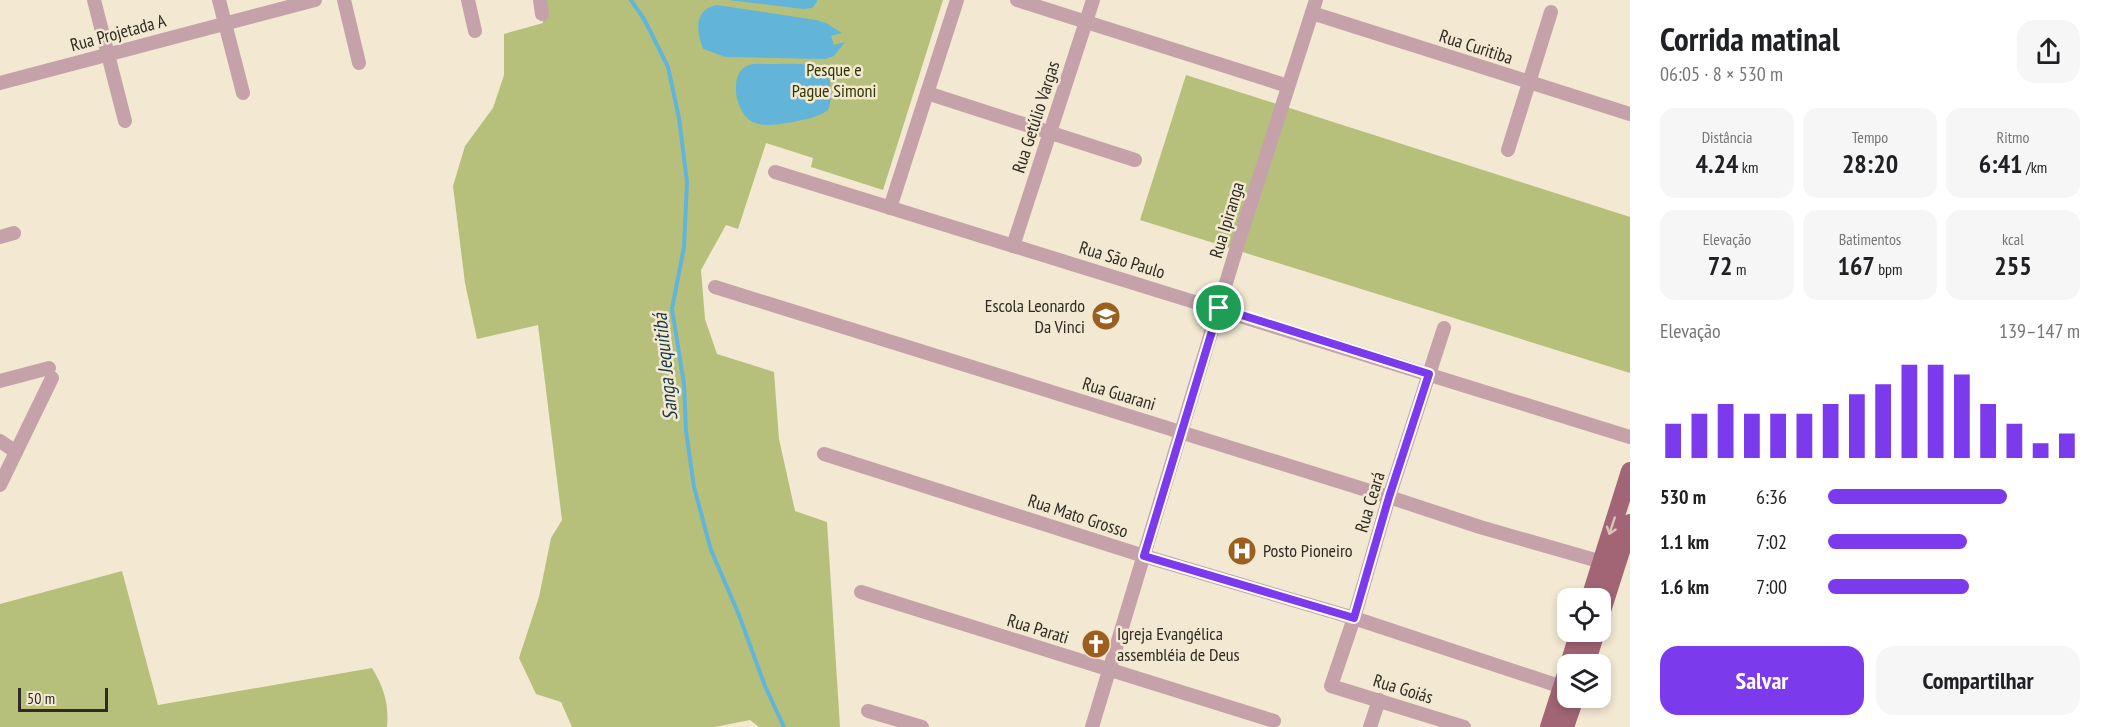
<!DOCTYPE html>
<html lang="pt">
<head>
<meta charset="utf-8">
<style>
  :root { --surface:#fff; --page:#f6f6f6; --text:#202124; --muted:#757577; --accent:#7c3aed }
  body { margin:0; font-family:"PT Sans Narrow",sans-serif; background:var(--page); color:var(--text); height:100vh; display:flex; flex-direction:column; font-size:22px; white-space:nowrap }
  * { box-sizing:border-box; margin:0 }
  p { font-size:20px; color:var(--muted) }
  .icon { flex:none; width:33px; height:33px; fill:none; stroke:currentColor; stroke-width:2; stroke-linecap:round; stroke-linejoin:round }
  .map { position:relative; flex:1; overflow:hidden }
  .drawer { display:flex; flex-direction:column; background:var(--surface); width:480px }
  .drawer>* { flex:none }
  .buttons { position:absolute; left:1557px; top:588px; display:grid; gap:12px }
  .buttons a { display:grid; place-items:center; width:54px; height:54px; border-radius:12px; background:var(--surface); box-shadow:0 3px 9px #0003; font-size:30px }
  .scale { position:absolute; left:18px; bottom:15px; width:90px; box-sizing:border-box; padding-left:6px; border:3px solid #2f2a22; border-top:0; font-size:16px; line-height:21px; white-space:nowrap; color:#2f2a22; -webkit-text-stroke:4px #f3e8d2; paint-order:stroke }
  .pin { position:absolute; display:grid; place-items:center; width:51px; height:51px; color:#fff; margin:-26px; border:3px solid #fff; border-radius:50%; box-shadow:0 2px 6px #0007 }
  .round { display:grid; place-items:center; flex:none; width:63px; height:63px; border-radius:18px; background:var(--page) }
  .head { display:flex; align-items:center; justify-content:space-between; height:102px; padding:0 30px }
  h1 { font-size:33px; font-weight:800; line-height:45px }
  .metrics { display:grid; grid-template-columns:repeat(3,1fr); gap:9px; height:102px; padding:6px 30px }
  .metrics div { display:grid; align-content:center; border-radius:15px; background:var(--page); text-align:center }
  .metrics b { font-size:26px; font-weight:800 }
  .metrics small { font-size:16px; font-weight:400 }
  .metrics p { font-size:16px }
  .chart { height:168px; padding:12px 30px }
  .chart p { display:flex; justify-content:space-between }
  .chart svg { width:100%; height:108px; margin-top:6px; stroke:var(--accent); stroke-width:6 }
  .primary-button { display:flex; gap:12px; margin-top:auto; padding:12px 30px }
  .primary-button a { flex:1; height:69px; border-radius:18px; background:var(--accent); color:#fff; font-size:24px; font-weight:800; line-height:69px; text-align:center }
  .primary-button a+a { background:var(--page); color:var(--text) }
  ul { padding:0 30px; list-style:none; font-size:20px }
  li { display:grid; grid-template-columns:96px 72px 1fr; align-items:center; height:45px }
  li i { height:15px; border-radius:8px; background:var(--accent) }
  main { display:flex; flex:1; min-height:0 }
  .map>svg:first-child { display:block }
</style>
</head>
<body>
<main>
<div class="map">
<svg width="1630" height="727" viewBox="0 0 1630 727">
  <rect width="100%" height="100%" fill="#f3e8d2"/>
  <g fill="#b6c07b">
    <path d="M 540,0 L 943,0 L 883,190 L 811,167 L 813,158 L 766,143 L 738,229 L 726,225 L 701,270 L 705,319 L 717,354 L 774,372 L 779,439 L 795,511 L 827,522 L 840,727 L 759,727 L 750,720 L 715,727 L 572,727 L 561,702 L 536,694 L 519,658 L 539,597 L 551,538 L 562,520 L 538,325 L 477,339 L 465,283 L 453,186 L 465,146 L 493,108 L 504,75 L 504,34 L 543,23 Z"/>
    <path d="M 1186,75 L 1630,217 L 1630,373 L 1140,220 Z"/>
    <path d="M 122,571 L 158,705 L 372,668 C 384,688 389,703 387,727 L 0,727 L 0,604 Z"/>
  </g>
  <g fill="#63b4d9">
    <path d="M 728,0 L 817,0 L 817,2 L 812,8 L 803,9 Z"/>
    <path d="M 717,5 L 816,20 L 826,23 L 842,33 L 831,36 L 834,45 L 845,42 L 834,56 L 825,59 L 726,57 L 703,49 C 696,31 694,9 717,5 Z"/>
    <path d="M 768,64 C 786,64 815,61 829,73 C 830,86 833,99 828,110 C 817,118 805,119 793,122 C 781,124 767,127 755,123 C 735,116 727,72 749,65 C 754,63 762,64 768,64 Z"/>
  </g>
  <g fill="none" stroke-linecap="round" stroke-linejoin="round">
    <path stroke="#63b4d9" stroke-width="4" d="M 631,0 L 644,19 L 668,67 L 679,118 L 687,182 L 684,247 L 672,309 L 684,384 L 686,431 L 694,487 L 711,550 L 739,615 L 765,686 L 784,727"/>
    <g stroke="#c5a2aa" stroke-width="14">
      <path d="M 94,0 L 125,121"/>
      <path d="M 219,0 L 243,93"/>
      <path d="M 344,0 L 359,63"/>
      <path d="M 468,0 L 475,31"/>
      <path d="M 540,0 L 542,14"/>
      <path d="M 1017,0 L 1288,86"/>
      <path d="M 1312,13 L 1630,114"/>
      <path d="M 0,83 L 315,0"/>
      <path d="M 927,93 L 1135,160"/>
      <path d="M 1508,150 L 1551,12"/>
      <path d="M 775,172 L 1630,437"/>
      <path d="M 890,208 L 957,0"/>
      <path d="M 0,237 L 14,233"/>
      <path d="M 1013,246 L 1093,0"/>
      <path d="M 715,287 L 1389,497 L 1480,527 L 1609,564"/>
      <path d="M 1444,328 L 1389,497 L 1354,618 L 1331,686 L 1464,727"/>
      <path d="M 0,381 L 49,368"/>
      <path d="M 0,441 L 16,452"/>
      <path d="M 824,454 L 1144,556 L 1354,618 L 1568,689"/>
      <path d="M 0,485 L 52,378"/>
      <path d="M 861,592 L 1274,721"/>
      <path d="M 868,711 L 922,727"/>
      <path d="M 1092,727 L 1236,250 L 1316,0"/>
      <path d="M 1370,727 L 1379,700"/>
    </g>
    <g stroke="#a26576" stroke-width="18">
      <path d="M 1590,598 L 1630,471"/>
      <path d="M 1600,617 L 1630,523"/>
      <path d="M 1569,664 L 1579,632"/>
      <path d="M 1586,664 L 1596,632"/>
      <path d="M 1549,727 L 1568,668"/>
      <path d="M 1565,727 L 1575,698"/>
    </g>
  </g>
  <defs><path id="oneway-shaft" d="M-6 0H5M1.5-3L5.5 0L1.5 3" fill="none" stroke-width="1.6" stroke-linecap="round" stroke-linejoin="round" transform="scale(1.5)"/></defs>
  <use stroke="#dbc1b6" href="#oneway-shaft" transform="translate(1612 526) rotate(108)"/>
  <g fill="none" stroke-linecap="round" stroke-linejoin="round">
    <g stroke="#fff" stroke-width="12">
      <path id="route" d="M 1219,308 L 1429,374 L 1389,497 L 1354,618 L 1144,556 Z"/>
    </g>
    <use href="#route" stroke="#7c3aed" stroke-width="8"/>
  </g>
  <defs>
    <g id="school-disc" transform="scale(1.5)"><circle r="9.5" fill="#9b5f20" stroke="#f3e8d2"/><path d="M0-5L7-2L0 1L-7-2ZM-4 1L0 2.5L4 1V4Q0 6-4 4Z" fill="#fff"/></g>
    <g id="hospital-disc" transform="scale(1.5)"><circle r="9.5" fill="#9b5f20" stroke="#f3e8d2"/><path d="M-5-5h3v3.5h4V-5h3V5h-3V1.5h-4V5h-3Z" fill="#fff"/></g>
    <g id="church-disc" transform="scale(1.5)"><circle r="9.5" fill="#9b5f20" stroke="#f3e8d2"/><path d="M-1.2-6h2.4v3.5h3.3v2.4h-3.3V6h-2.4V-.1h-3.3v-2.4h3.3Z" fill="#fff"/></g>
  </defs>
  <g fill-rule="evenodd">
    <use href="#school-disc" x="1106" y="316"/>
    <use href="#hospital-disc" x="1242" y="551"/>
    <use href="#church-disc" x="1096" y="644"/>
  </g>
  <g text-anchor="middle" stroke-width="5" stroke-linejoin="round" paint-order="stroke">
    <g font-size="18" fill="#2f2a22" stroke="#f3e8d2">
      <text transform="translate(118 33) rotate(-15)" y="6">Rua Projetada A</text>
      <text transform="translate(1476 47) rotate(18)" y="6">Rua Curitiba</text>
      <text transform="translate(1036 117) rotate(-72)" y="6">Rua Getúlio Vargas</text>
      <text transform="translate(1227 220) rotate(-73)" y="6">Rua Ipiranga</text>
      <text transform="translate(1122 260) rotate(17)" y="6">Rua São Paulo</text>
      <text transform="translate(1119 394) rotate(17)" y="6">Rua Guarani</text>
      <text transform="translate(1370 502) rotate(-73)" y="6">Rua Ceará</text>
      <text transform="translate(1078 516) rotate(18)" y="6">Rua Mato Grosso</text>
      <text transform="translate(1038 629) rotate(17)" y="6">Rua Parati</text>
      <text transform="translate(1403 689) rotate(17)" y="6">Rua Goiás</text>
    </g>
    <g font-size="18" fill="#313600" stroke="#f3e8d2">
      <text x="834" y="76">Pesque e<tspan x="834" dy="21">Pague Simoni</tspan></text>
    </g>
    <g font-size="18" fill="#2f2a22" stroke="#f3e8d2" text-anchor="start">
      <text x="1085" y="312" text-anchor="end">Escola Leonardo<tspan x="1085" dy="21">Da Vinci</tspan></text>
      <text x="1263" y="557">Posto Pioneiro</text>
      <text x="1117" y="640">Igreja Evangélica<tspan x="1117" dy="21">assembléia de Deus</tspan></text>
    </g>
    <g font-size="20" font-style="italic" fill="#143848" stroke="#f3e8d2">
      <text transform="translate(665 367) rotate(-96)" y="7">Sanga Jequitibá</text>
    </g>
  </g>
</svg>
<div class="buttons">
<a><svg class="icon" aria-label="locate" viewBox="0 0 24 24"><circle cx="12" cy="12" r="6"/><path d="M12 2v4M12 18v4M2 12h4M18 12h4"/></svg></a>
<a><svg class="icon" aria-label="layers" viewBox="0 0 24 24"><path d="M12 4l9 5-9 5-9-5zM3 14l9 5 9-5"/></svg></a>
</div>
<div class="scale">50 m</div>
<div class="pin" style="left:1219px;top:308px;background:#1e9e55"><svg class="icon" aria-label="arrive" viewBox="0 0 24 24"><path d="M6 21V4h12l-3 4 3 4H6"/></svg></div>
</div>
<section class="drawer">
<div class="head"><div><h1>Corrida matinal</h1><p>06:05 · 8 × 530 m</p></div><a class="round"><svg class="icon" aria-label="share" viewBox="0 0 24 24"><path d="M12 15V3M7 8l5-5 5 5M5 13v7h14v-7"/></svg></a></div>
<div class="metrics">
<div><p>Distância</p><b>4.24<small> km</small></b></div>
<div><p>Tempo</p><b>28:20</b></div>
<div><p>Ritmo</p><b>6:41<small> /km</small></b></div>
</div>
<div class="metrics">
<div><p>Elevação</p><b>72<small> m</small></b></div>
<div><p>Batimentos</p><b>167<small> bpm</small></b></div>
<div><p>kcal</p><b>255</b></div>
</div>
<div class="chart"><p><span>Elevação</span>139–147 m</p>
<svg viewBox="0 0 160 44" preserveAspectRatio="none"><path d="M5 44V30M15 44V26M25 44V22M35 44V26M45 44V26M55 44V26M65 44V22M75 44V18M85 44V14M95 44V6M105 44V6M115 44V10M125 44V22M135 44V30M145 44V38M155 44V34"/></svg>
</div>
<ul>
<li><b>530 m</b>6:36<i style="width:71%"></i></li>
<li><b>1.1 km</b>7:02<i style="width:55%"></i></li>
<li><b>1.6 km</b>7:00<i style="width:56%"></i></li>
</ul>
<div class="primary-button"><a>Salvar</a><a>Compartilhar</a></div>
</section>
</main>
</body>
</html>
